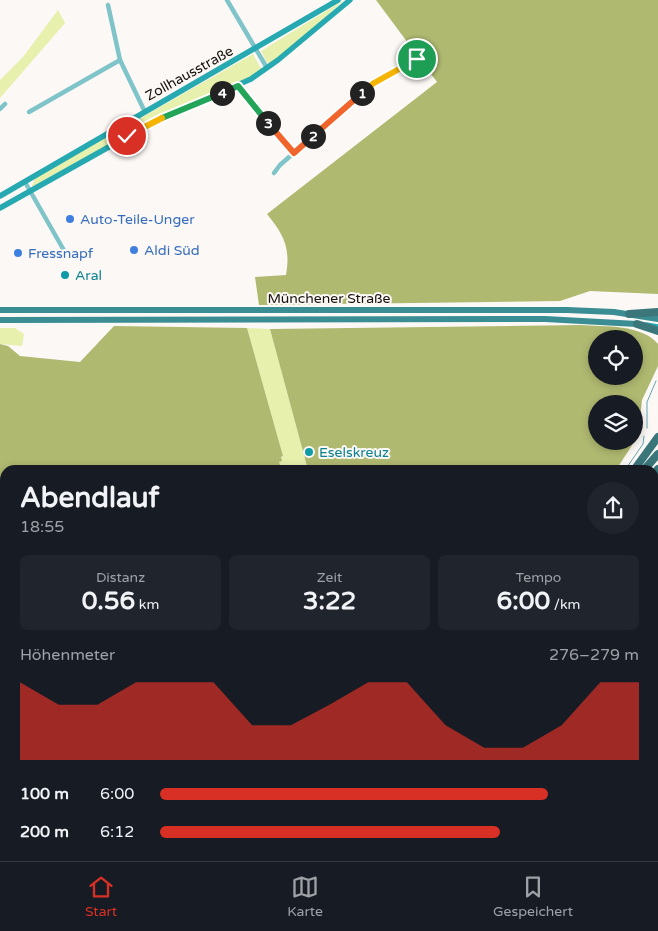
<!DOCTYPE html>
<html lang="de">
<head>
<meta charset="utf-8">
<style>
  :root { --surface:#171b24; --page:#20242c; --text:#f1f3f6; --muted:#9ea1a6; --line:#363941; --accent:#d93025 }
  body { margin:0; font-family:"Varela Round",sans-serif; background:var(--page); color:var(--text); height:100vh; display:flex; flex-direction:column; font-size:19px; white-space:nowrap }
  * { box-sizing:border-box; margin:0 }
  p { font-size:16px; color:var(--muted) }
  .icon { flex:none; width:28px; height:28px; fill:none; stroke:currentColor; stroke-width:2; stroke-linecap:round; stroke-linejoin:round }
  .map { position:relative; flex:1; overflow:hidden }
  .details { position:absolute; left:0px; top:465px; width:659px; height:396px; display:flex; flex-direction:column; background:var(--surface); border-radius:15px 15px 0 0; box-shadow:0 2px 8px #0003 }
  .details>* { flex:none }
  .controls { position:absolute; left:588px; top:330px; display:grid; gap:10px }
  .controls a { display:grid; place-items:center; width:55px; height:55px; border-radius:50%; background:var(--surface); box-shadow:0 2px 8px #0003; font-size:25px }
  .pin { position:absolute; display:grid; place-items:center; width:42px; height:42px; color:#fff; margin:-21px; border:2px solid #fff; border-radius:50%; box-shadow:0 1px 5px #0007 }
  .km { position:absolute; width:25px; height:25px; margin:-12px; border-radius:50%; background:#222; color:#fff; font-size:14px; line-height:25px; text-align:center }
  .round { display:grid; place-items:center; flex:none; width:52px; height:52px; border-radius:26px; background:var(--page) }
  .headline { display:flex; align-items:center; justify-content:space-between; height:85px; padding:0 20px }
  h1 { font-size:28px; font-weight:800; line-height:38px }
  .metrics { display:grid; grid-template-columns:repeat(3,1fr); gap:8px; height:85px; padding:5px 20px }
  .metrics div { display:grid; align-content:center; border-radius:8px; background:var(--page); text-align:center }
  .metrics b { font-size:25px; font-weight:800 }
  .metrics small { font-size:14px; font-weight:400 }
  .metrics p { font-size:14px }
  .chart { height:140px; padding:10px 20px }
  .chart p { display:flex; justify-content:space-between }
  .chart svg { width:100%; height:90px; margin-top:5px; fill:var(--accent); opacity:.7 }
  ul { padding:0 20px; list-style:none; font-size:16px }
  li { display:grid; grid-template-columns:80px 60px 1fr; align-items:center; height:38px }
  li i { height:12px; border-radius:6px; background:var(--accent) }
  .tab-bar { display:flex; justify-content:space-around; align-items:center; height:70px; border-top:1px solid var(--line); background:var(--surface); font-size:14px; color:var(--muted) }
  .tab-bar a { display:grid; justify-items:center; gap:2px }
  .tab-bar .on { color:var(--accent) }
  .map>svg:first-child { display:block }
</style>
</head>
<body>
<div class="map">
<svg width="658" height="861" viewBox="0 0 658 861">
  <rect width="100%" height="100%" fill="#fcf8f5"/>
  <g fill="#e7f0ad">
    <path d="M 344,0 L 279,59 L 268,64 L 261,51 Z"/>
    <path d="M 58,10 L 65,23 L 0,98 L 0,80 L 23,57 Z"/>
    <path d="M 253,54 L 262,70 L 253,77 L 156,120 L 33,187 L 32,186 L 35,178 Z"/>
    <path d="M 0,328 L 15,328 L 24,334 L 22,346 L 0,344 Z"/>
    <path d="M 247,328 L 270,329 L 308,470 L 276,470 L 275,467 L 283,456 Z"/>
  </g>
  <g fill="#b0b970" fill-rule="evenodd">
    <path d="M 376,0 L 658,0 L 658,294 L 590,291 L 560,301 L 259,305 L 255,277 L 286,275 C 291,247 283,234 267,214 L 437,82 Z"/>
    <path d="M 581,325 C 604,327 642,324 658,344 L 658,366 L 642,400 L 638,436 L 616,470 L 308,470 L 270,329 ZM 596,339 L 634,339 L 634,376 L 596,376 ZM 596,404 L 634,404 L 634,441 L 596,441 Z"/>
    <path d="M 114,326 L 247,328 L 283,456 L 281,457 L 282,461 L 279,462 L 280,465 L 275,467 L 276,470 L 5,470 L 5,561 L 0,555 L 0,344 L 8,346 L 20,356 L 80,362 Z"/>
    <path d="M 658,491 L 658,861 L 487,861 L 489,856 L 654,856 L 654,495 Z"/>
    <path d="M 196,856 L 325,856 L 324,861 L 193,861 Z"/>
    <path d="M 352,856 L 443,856 L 441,861 L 351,861 Z"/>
  </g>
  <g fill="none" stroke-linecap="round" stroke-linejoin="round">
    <g stroke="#62a5b0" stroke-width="1">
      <path d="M 647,428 L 647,402 L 656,381"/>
      <path d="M 625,470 L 643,444 L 644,436"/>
      <path d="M 476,861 L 477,856"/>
      <path d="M 498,861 L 498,856"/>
    </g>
    <g stroke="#7fc4c9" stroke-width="4.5">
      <path d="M 227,0 L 267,68"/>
      <path d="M 108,5 L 120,60 L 145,112"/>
      <path d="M 238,86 L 294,153"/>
      <path d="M 0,109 L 5,104"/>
      <path d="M 29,112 L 120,60"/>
      <path d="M 274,173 L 280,165 L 374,83 L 423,54"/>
      <path d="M 25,182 L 66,254"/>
      <path d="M 0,562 L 5,567"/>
      <path d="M 0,643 L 5,643"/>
      <path d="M 0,715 L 5,717"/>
      <path d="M 0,775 L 5,770"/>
    </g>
    <g stroke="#27a9b1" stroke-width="5.5">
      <path d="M 0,196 L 338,0"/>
      <path d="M 0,208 L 148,125 L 251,79 L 278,60 L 350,0"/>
      <path d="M 646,325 L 658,327"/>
    </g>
    <g stroke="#3a8d92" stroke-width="6">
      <path d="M 0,310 L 567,310 L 614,312 L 658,319"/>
      <path d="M 0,320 L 545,319 L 637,324"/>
    </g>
    <g stroke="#3a767a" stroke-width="8">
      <path d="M 629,314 L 658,312"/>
      <path d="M 637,324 L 658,331"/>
      <path d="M 634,470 L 658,437"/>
      <path d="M 644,470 L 658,454"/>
      <path d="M 654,474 L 658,469"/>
      <path d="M 455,861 L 455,856"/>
      <path d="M 465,861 L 466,856"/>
    </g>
  </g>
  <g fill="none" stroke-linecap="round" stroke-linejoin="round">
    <g stroke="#fff" stroke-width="10">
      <path id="split-1" d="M 362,93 L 374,83 L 417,59"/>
    </g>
    <g stroke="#fff" stroke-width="10">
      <path id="split-2" d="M 313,136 L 362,93"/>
    </g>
    <g stroke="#fff" stroke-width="10">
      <path id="split-3" d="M 268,123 L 294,153 L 313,136"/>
    </g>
    <g stroke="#fff" stroke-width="10">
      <path id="split-4" d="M 222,93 L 238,86 L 268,123"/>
    </g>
    <g stroke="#fff" stroke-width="10">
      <path id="split-5" d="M 162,118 L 222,93"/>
    </g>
    <g stroke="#fff" stroke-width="10">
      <path id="split-6" d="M 127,136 L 162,118"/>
    </g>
    <use href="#split-1" stroke="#f5b400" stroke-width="6"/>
    <use href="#split-2" stroke="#f0652b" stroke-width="6"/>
    <use href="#split-3" stroke="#f0652b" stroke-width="6"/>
    <use href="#split-4" stroke="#22a559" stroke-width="6"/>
    <use href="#split-5" stroke="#22a559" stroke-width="6"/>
    <use href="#split-6" stroke="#f5b400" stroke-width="6"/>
  </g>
  <g fill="#3f7fe0" stroke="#fcf8f5" stroke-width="2">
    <circle cx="70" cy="219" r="5"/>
    <circle cx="134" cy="250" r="5"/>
    <circle cx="18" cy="253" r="5"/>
  </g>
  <g fill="#0f9aa8" stroke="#fcf8f5" stroke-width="2">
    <circle cx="65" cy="275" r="5"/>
    <circle cx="309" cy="452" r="5"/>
  </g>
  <g text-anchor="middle" stroke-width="4" stroke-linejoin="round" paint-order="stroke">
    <g font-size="14" fill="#18110d" stroke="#fcf8f5">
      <text transform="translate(189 73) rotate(-29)" y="5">Zollhausstraße</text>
      <text x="329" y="303">Münchener Straße</text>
    </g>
    <g font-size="14" fill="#366cbe" stroke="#fcf8f5" text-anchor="start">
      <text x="80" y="224">Auto-Teile-Unger</text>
      <text x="144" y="255">Aldi Süd</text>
      <text x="28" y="258">Fressnapf</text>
    </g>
    <g font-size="14" fill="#0d838f" stroke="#fcf8f5" text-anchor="start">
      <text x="75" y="280">Aral</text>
      <text x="319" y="457">Eselskreuz</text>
    </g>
  </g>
</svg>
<div class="controls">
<a><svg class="icon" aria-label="locate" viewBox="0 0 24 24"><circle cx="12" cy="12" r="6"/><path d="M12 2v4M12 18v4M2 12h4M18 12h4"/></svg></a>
<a><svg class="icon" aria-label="layers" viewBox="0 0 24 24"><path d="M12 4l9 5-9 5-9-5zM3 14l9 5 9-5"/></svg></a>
</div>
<div class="pin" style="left:417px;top:59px;background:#1e9e55"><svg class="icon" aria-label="arrive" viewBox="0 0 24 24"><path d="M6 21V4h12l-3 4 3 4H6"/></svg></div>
<div class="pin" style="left:127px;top:136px;background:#d93025"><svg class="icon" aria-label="check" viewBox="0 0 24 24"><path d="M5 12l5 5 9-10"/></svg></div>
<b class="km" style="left:362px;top:93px">1</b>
<b class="km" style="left:313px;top:136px">2</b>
<b class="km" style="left:268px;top:123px">3</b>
<b class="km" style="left:222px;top:93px">4</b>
<section class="details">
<div class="headline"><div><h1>Abendlauf</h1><p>18:55</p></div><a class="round"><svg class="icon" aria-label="share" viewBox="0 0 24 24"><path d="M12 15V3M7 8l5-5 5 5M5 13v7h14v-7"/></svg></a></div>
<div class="metrics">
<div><p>Distanz</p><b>0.56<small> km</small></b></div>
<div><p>Zeit</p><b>3:22</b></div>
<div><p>Tempo</p><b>6:00<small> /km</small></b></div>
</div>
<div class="chart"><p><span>Höhenmeter</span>276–279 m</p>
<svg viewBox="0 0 160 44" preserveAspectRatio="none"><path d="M0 44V6L10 17L20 17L30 6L40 6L50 6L60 27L70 27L80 17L90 6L100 6L110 27L120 38L130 38L140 27L150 6L160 6V44z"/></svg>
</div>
<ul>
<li><b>100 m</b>6:00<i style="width:81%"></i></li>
<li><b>200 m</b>6:12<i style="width:71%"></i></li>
</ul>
</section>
</div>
<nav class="tab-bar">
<a class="on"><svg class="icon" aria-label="home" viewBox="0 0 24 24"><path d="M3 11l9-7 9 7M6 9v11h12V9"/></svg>Start</a>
<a><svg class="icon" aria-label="map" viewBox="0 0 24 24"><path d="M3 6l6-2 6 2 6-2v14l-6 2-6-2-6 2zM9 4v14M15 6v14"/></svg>Karte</a>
<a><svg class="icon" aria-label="saved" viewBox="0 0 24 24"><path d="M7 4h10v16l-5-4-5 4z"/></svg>Gespeichert</a>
</nav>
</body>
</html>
